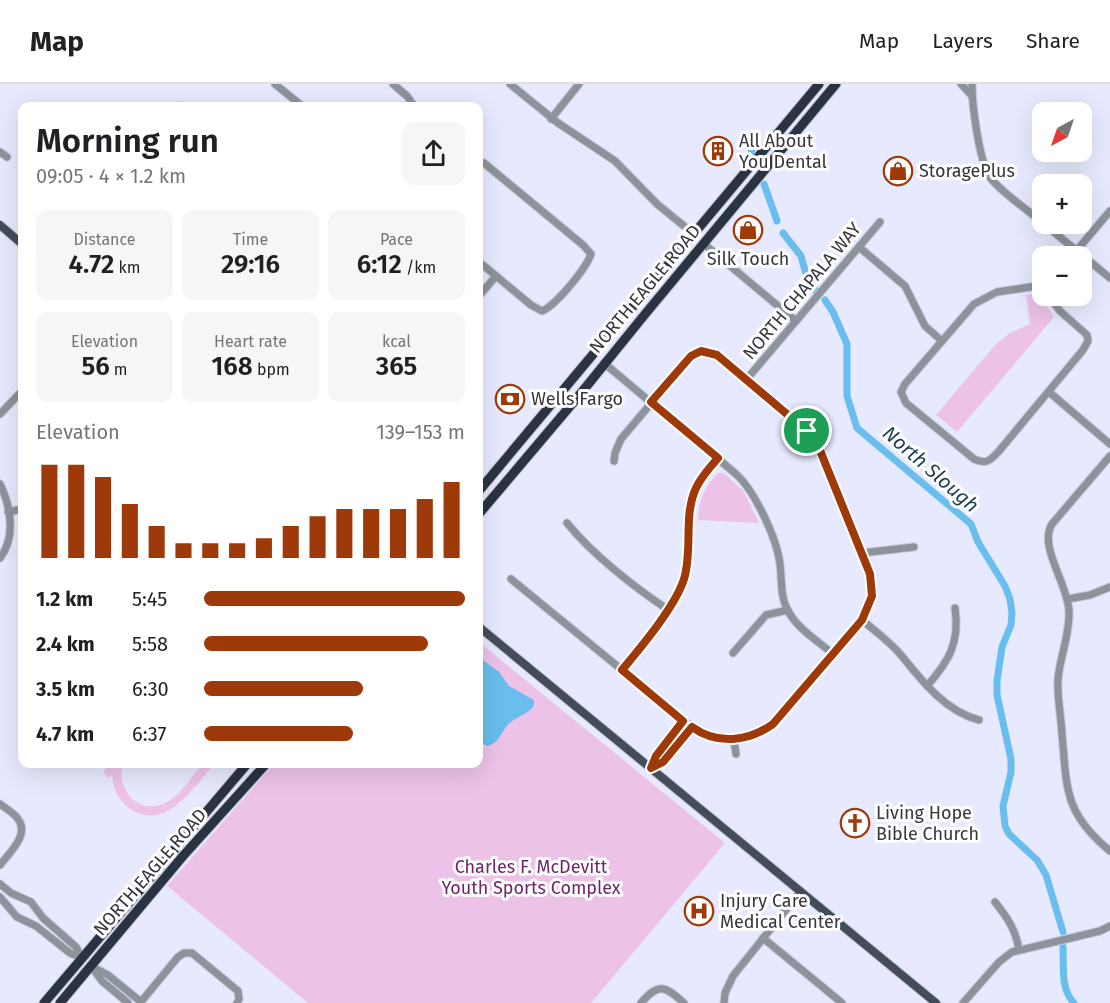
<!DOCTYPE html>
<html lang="en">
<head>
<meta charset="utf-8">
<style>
  :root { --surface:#fff; --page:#f6f6f6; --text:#202124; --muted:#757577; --line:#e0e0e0; --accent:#9e3a09 }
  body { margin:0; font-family:"Fira Sans",sans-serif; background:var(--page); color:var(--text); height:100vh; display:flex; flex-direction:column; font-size:22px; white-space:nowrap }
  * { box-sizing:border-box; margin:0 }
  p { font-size:20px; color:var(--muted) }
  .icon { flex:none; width:33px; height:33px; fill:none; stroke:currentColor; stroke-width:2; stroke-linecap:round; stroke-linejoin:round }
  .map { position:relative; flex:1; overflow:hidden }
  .side { position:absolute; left:18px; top:18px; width:465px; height:666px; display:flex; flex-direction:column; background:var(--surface); border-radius:12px; box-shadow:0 6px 24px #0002 }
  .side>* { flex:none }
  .needle { width:39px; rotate:220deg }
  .controls { position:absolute; left:1032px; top:18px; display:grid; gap:12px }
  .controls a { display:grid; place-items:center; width:60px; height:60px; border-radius:12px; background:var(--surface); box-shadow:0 6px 24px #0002; font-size:30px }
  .pin { position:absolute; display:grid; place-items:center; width:51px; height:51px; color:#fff; margin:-26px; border:3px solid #fff; border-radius:50%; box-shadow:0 2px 6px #0007 }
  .round { display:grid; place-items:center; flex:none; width:63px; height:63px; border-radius:12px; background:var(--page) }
  .summary { display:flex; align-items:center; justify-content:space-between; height:102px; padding:0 18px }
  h1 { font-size:33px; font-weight:600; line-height:45px }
  .metrics { display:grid; grid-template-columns:repeat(3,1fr); gap:9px; height:102px; padding:6px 18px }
  .metrics div { display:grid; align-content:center; border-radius:12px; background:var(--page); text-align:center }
  .metrics b { font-size:26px; font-weight:600 }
  .metrics small { font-size:16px; font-weight:400 }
  .metrics p { font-size:16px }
  .chart { height:168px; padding:12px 18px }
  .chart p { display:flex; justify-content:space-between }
  .chart svg { width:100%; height:108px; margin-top:6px; stroke:var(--accent); stroke-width:6 }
  ul { padding:0 18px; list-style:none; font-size:20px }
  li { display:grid; grid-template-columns:96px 72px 1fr; align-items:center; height:45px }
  li i { height:15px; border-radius:8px; background:var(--accent) }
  header { display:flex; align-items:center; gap:36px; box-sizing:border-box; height:84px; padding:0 30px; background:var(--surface); border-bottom:2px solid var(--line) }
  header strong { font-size:28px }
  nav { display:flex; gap:33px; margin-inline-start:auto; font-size:21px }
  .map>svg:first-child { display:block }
</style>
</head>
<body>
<header>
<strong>Map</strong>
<nav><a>Map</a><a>Layers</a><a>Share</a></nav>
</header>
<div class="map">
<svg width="1110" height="919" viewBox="0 0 1110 919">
  <rect width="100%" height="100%" fill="#e7e9fe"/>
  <g fill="#edc2e9">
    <path d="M 1038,210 L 1054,233 L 957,348 L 936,331 L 996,260 L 1010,249 L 1030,240 L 1026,211 Z"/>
    <path d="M 718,389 L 724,389 L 744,408 L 759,439 L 698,436 C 699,417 704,403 718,389 Z"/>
    <path d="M 479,558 L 725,759 L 591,919 L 308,919 L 167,802 L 274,680 L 478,680 Z"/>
    <path d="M 110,680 L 123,680 C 115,706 140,733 167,718 C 181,711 192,692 202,680 L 214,680 C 194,703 165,750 129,724 C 118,716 113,704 112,691 L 109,694 L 103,688 Z"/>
  </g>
  <path fill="#69beed" d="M 478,570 L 483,576 L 499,588 L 509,602 L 534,616 C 534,620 535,621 531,625 C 526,630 517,633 511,638 C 501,646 501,658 488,662 L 483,660 L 479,650 Z"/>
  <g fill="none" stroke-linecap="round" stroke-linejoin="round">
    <g stroke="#69beed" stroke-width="7">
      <path d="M 749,61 L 752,68"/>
      <path d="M 764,100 L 777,137"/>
      <path d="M 783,149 L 801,172 L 808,197 L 815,206"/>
      <path d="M 825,216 L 833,228 L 847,260 L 847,312 L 857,344 L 971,440 L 978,458 L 1005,502 L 1010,515 L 1012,529 L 1011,541 L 1002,563 L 997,597 L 997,611 L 1011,675 L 1011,688 L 1003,722 L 1005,742 L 1009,750 L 1037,776 L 1046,791 L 1063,848"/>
      <path d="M 1063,863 C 1064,883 1060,904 1074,919"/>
    </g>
    <g stroke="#c3c5d8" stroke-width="9">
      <g id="minor">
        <path d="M 275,0 L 302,22"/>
        <path d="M 393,0 L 407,12 L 414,22"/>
        <path d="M 510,0 L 558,39 L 615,77 L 657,120 L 695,151"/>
        <path d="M 961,0 L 972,12"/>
        <path d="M 972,0 C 972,22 979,74 989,92 C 998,106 1029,127 1042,138"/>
        <path d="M 177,22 L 183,22"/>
        <path d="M 551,35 L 579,0"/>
        <path d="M 0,68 L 7,73"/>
        <path d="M 478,77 L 484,79 L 583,161 L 591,170 C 586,185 555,222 542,227 L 531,221 L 478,177"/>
        <path d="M 1044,140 L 1110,194"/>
        <path d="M 704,160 L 796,237"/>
        <path d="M 859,163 L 905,202 L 925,242 L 942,257"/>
        <path d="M 1072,172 L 1110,127"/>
        <path d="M 1042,199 L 1037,202 L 997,208 L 974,220 L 905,300 L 901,308 L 906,319 L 974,375 C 986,381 991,376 999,367 L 1083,266 L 1088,257 L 1087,251 L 1060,227 L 1049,212"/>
        <path d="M 478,213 L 496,192"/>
        <path d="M 604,279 L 736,390 C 755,407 777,455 780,480 C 782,496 780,510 787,525 C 796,544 818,557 833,570"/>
        <path d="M 746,296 L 880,138"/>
        <path d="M 1049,308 L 1110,360"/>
        <path d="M 0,330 L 22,307"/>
        <path d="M 1110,372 L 1052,440 C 1038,462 1068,500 1069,527 C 1070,551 1060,572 1058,595 C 1057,613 1061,632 1062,650 C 1067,705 1064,729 1110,767"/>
        <path d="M 0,400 C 11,423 16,453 0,474"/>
        <path d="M 8,428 L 22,425"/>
        <path d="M 567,439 C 592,470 634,503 667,525"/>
        <path d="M 862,469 L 914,463"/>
        <path d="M 511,495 L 694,645 C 721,660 748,658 773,640 L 862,536 L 872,512 L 870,490 L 817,359 L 807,347 L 717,271 L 701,267 L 691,272 L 621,355 L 615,369 L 614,377"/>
        <path d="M 1068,515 L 1090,511 L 1110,503"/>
        <path d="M 862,536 C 875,547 890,558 901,571 C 922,597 945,627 979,636"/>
        <path d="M 733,569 L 766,531 L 788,526"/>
        <path d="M 622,586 C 641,562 675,524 684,495 C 693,466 683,432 696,404 C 701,393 710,384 718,374"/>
        <path d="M 927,602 C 949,577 960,559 955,524"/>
        <path d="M 683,637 L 656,672 L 651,684 L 663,678 L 692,643"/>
        <path d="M 734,656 L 736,670"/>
        <path d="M 0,720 C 5,724 14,729 18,735 C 30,751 9,769 0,781"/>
        <path d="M 0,800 L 11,809 L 31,818 L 43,834 L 76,863 L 82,874 L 70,869 L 36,842 L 17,833 L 0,813"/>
        <path d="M 995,818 C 1007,833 1016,846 1019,866"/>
        <path d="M 763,854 L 842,919"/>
        <path d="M 128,919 L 102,897 L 91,882 L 108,891 L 141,918"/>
        <path d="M 140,919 L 178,873 L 184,869 L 192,869 L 238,907 L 239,915 L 237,919"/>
        <path d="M 641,919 C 659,898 665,902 684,919"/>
        <path d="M 724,919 L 725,909 L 733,892 L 801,807"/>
        <path d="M 963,919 L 999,878 L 1012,868 L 1100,847 L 1110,842"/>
      </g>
    </g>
    <g stroke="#c3c5d8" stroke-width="10">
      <g id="major">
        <path d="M 0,141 L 22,160"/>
        <path d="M 478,542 L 936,919"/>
      </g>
    </g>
    <g stroke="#c3c5d8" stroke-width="11">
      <g id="highway">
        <path d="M 478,408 L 819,0"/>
        <path d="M 478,431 L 577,314 L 646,229 L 836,0"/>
        <path d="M 44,919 L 247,680"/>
        <path d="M 60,919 L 183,772 L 266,680"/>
      </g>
    </g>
    <use href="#minor" stroke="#8d939a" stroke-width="7"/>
    <use href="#major" stroke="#434c59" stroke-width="8"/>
    <use href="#highway" stroke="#2a3342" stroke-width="9"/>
  </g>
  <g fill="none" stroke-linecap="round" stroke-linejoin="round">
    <g stroke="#fff" stroke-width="12">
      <path id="route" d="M 701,267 L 717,271 L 807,347 L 817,359 L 870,490 L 872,512 L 862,536 L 773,640 C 748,658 717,661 692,643 L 663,678 L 651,684 L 656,672 L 683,637 L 622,586 C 641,563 675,523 684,495 C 693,466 683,432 696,404 C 701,393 710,383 718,374 L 651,318 L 691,272 Z"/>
    </g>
    <use href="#route" stroke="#9e3a09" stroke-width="8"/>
  </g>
  <defs>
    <g id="building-ring" transform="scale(1.5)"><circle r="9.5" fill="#fff" stroke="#9e3a09" stroke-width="1.5"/><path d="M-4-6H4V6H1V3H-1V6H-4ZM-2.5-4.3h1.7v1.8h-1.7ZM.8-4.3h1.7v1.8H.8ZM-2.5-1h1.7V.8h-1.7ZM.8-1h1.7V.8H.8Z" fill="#9e3a09"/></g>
    <g id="shop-ring" transform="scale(1.5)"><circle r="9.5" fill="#fff" stroke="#9e3a09" stroke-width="1.5"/><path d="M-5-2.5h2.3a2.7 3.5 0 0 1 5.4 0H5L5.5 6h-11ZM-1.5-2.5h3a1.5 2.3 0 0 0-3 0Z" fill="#9e3a09"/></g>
    <g id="bank-ring" transform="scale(1.5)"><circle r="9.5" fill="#fff" stroke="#9e3a09" stroke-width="1.5"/><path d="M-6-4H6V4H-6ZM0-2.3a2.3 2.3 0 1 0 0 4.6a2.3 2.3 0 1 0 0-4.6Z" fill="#9e3a09"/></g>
    <g id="church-ring" transform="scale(1.5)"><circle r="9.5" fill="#fff" stroke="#9e3a09" stroke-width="1.5"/><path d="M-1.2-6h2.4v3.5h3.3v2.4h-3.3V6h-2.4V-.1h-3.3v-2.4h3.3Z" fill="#9e3a09"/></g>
    <g id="hospital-ring" transform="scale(1.5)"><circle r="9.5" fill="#fff" stroke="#9e3a09" stroke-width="1.5"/><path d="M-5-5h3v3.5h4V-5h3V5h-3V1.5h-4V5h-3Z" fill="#9e3a09"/></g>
  </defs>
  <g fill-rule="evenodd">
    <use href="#building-ring" x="718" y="67"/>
    <use href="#shop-ring" x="898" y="87"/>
    <use href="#shop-ring" x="748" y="146"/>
    <use href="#bank-ring" x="510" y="315"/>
    <use href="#church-ring" x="855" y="739"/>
    <use href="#hospital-ring" x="699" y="827"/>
  </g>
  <g text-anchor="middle" stroke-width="6" stroke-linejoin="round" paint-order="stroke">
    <g font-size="18" fill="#35363e" stroke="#fff" text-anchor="start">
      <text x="739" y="63">All About<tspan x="739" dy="21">You Dental</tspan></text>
      <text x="919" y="93">StoragePlus</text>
      <text x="748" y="181" text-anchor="middle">Silk Touch</text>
      <text x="531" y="321">Wells Fargo</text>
      <text x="876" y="735">Living Hope<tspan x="876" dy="21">Bible Church</tspan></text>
      <text x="720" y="823">Injury Care<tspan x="720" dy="21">Medical Center</tspan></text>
    </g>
    <g font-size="18" fill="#35363e" stroke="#fff">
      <text transform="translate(645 205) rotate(-50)" y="6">NORTH EAGLE ROAD</text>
      <text transform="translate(802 207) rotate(-50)" y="6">NORTH CHAPALA WAY</text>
      <text transform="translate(150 788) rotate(-49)" y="6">NORTH EAGLE ROAD</text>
    </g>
    <g font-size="18" fill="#6f246b" stroke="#fff">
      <text x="531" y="789">Charles F. McDevitt<tspan x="531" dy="21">Youth Sports Complex</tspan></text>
    </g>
    <g font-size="20" font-style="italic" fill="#183e52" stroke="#fff">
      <text transform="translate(931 385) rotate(41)" y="7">North Slough</text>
    </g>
  </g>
</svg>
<div class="controls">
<a><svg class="needle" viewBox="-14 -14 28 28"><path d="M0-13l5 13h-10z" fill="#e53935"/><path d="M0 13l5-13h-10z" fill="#757577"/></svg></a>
<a>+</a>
<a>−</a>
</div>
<div class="pin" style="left:807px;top:347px;background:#1e9e55"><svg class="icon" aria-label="arrive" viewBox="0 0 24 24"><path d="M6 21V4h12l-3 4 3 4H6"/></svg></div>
<section class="side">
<div class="summary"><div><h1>Morning run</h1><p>09:05 · 4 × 1.2 km</p></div><a class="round"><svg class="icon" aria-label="share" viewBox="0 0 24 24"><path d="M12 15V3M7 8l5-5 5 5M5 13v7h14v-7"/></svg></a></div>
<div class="metrics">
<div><p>Distance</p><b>4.72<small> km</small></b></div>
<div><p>Time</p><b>29:16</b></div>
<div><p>Pace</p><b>6:12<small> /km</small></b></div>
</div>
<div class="metrics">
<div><p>Elevation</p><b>56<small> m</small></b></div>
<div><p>Heart rate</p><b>168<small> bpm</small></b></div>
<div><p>kcal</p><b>365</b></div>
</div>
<div class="chart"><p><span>Elevation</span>139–153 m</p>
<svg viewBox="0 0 160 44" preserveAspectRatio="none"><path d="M5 44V6M15 44V6M25 44V11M35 44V22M45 44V31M55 44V38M65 44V38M75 44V38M85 44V36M95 44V31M105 44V27M115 44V24M125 44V24M135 44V24M145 44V20M155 44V13"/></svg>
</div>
<ul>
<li><b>1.2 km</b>5:45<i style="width:100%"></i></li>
<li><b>2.4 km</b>5:58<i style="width:86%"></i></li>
<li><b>3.5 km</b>6:30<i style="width:61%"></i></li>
<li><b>4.7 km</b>6:37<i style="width:57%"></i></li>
</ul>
</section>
</div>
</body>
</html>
